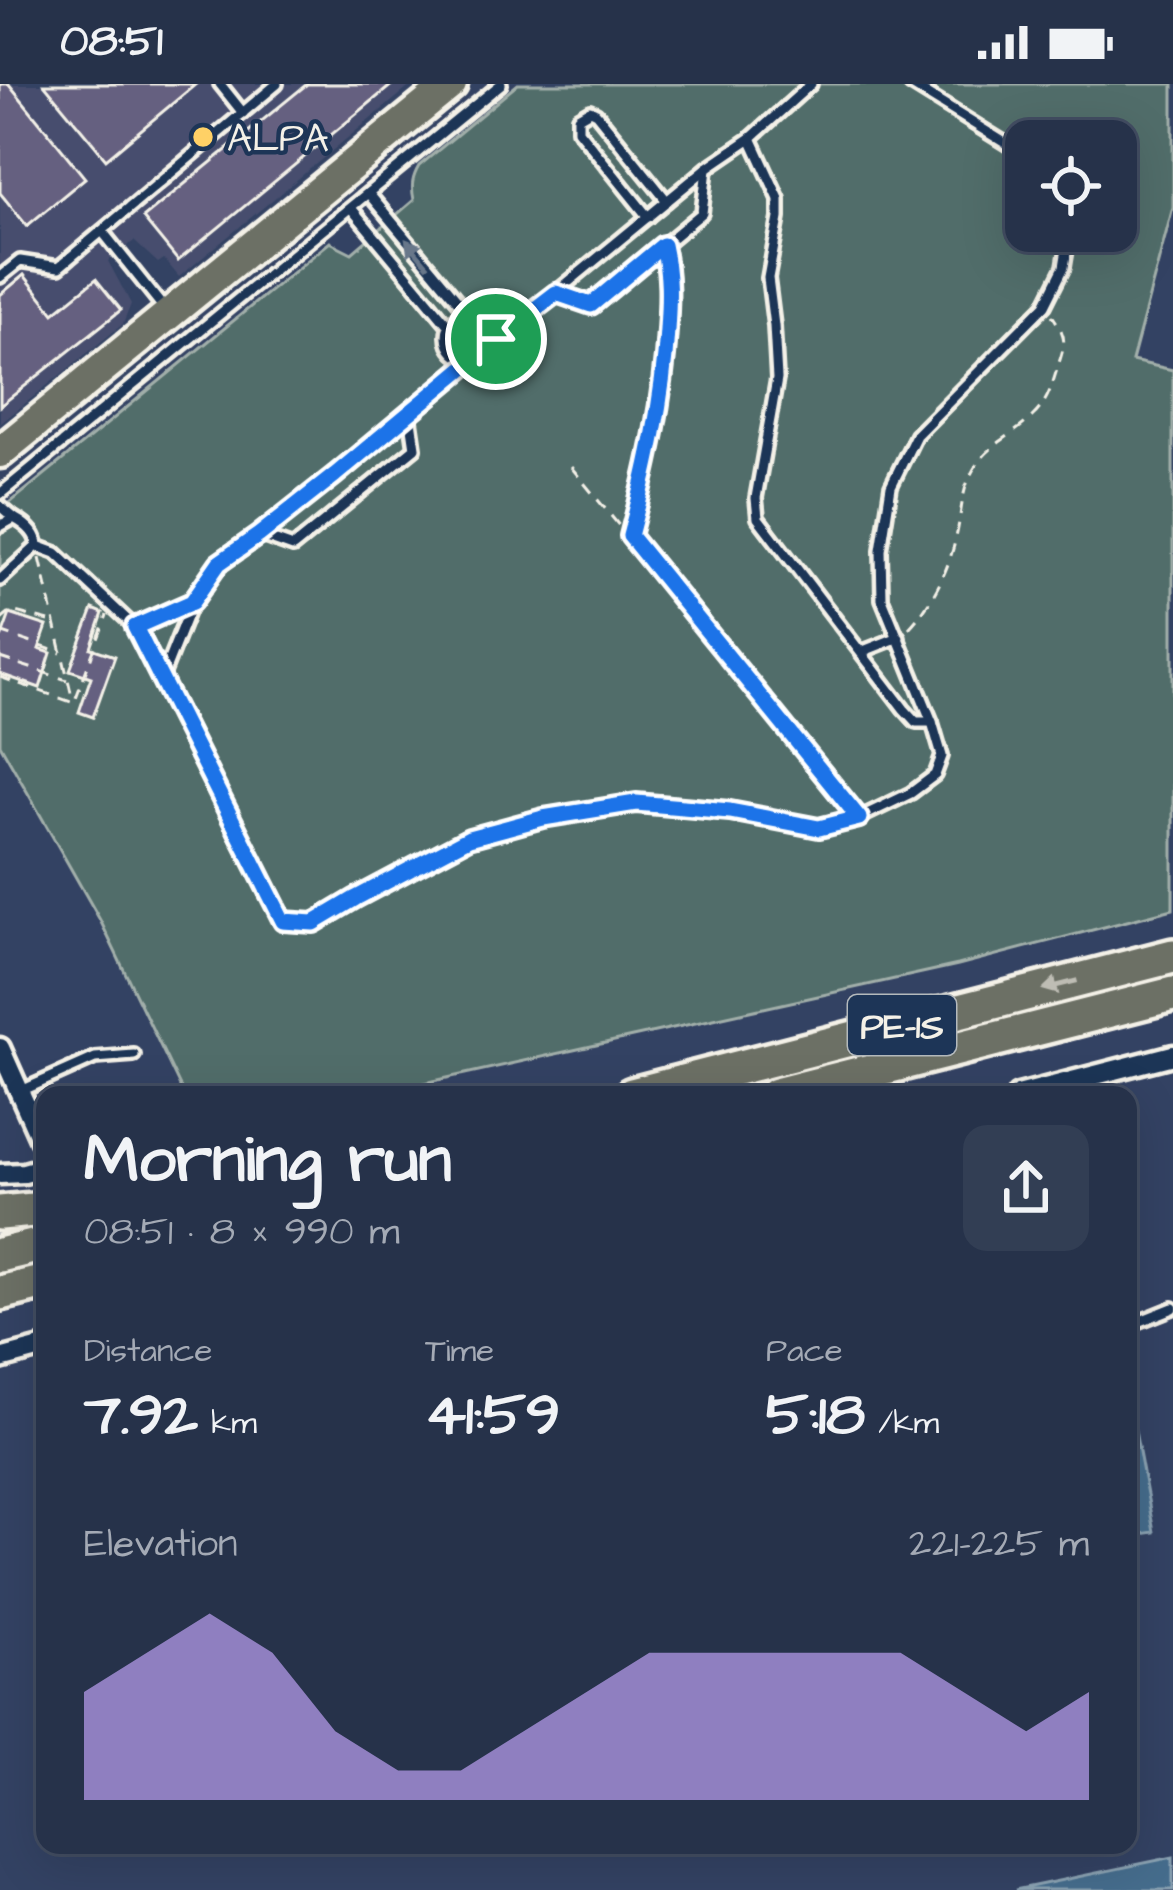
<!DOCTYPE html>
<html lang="en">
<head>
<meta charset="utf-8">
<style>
  :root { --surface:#26324a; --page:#323e54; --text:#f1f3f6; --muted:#a4aab5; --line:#424d62; --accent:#bca0f2 }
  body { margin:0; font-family:"Architects Daughter",sans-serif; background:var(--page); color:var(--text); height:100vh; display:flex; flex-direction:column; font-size:45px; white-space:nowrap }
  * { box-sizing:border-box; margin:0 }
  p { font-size:39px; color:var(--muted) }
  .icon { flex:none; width:66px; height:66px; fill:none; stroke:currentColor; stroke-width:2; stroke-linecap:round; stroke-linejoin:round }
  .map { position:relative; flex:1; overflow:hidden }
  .drawer { position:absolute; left:36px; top:1002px; width:1101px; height:768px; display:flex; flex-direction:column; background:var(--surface); border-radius:24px; box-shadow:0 12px 48px #0002,0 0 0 3px var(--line) }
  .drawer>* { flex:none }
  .fabs { position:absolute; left:1005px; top:36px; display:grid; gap:24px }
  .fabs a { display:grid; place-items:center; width:132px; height:132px; border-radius:24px; background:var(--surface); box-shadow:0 12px 48px #0002,0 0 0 3px var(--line); font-size:60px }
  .pin { position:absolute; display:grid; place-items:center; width:102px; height:102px; color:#fff; margin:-51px; border:6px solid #fff; border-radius:50%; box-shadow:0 3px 12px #0007 }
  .round { display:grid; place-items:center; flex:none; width:126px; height:126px; border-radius:24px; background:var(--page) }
  .overview { display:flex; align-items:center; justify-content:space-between; height:204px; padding:0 48px }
  h1 { font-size:66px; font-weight:700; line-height:90px }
  .metrics { display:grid; grid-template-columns:repeat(3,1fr); gap:18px; height:204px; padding:12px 48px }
  .metrics div { display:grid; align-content:center }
  .metrics b { font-size:60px; font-weight:700 }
  .metrics small { font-size:33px; font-weight:400 }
  .metrics p { font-size:33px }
  .chart { height:336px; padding:24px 48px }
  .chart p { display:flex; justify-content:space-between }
  .chart svg { width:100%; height:216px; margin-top:12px; fill:var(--accent); opacity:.7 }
  .status { display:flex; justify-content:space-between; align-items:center; height:84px; padding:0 60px; background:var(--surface); direction:ltr }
  .status svg { height:33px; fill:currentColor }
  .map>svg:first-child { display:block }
</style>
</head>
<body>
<div class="status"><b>08:51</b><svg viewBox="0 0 49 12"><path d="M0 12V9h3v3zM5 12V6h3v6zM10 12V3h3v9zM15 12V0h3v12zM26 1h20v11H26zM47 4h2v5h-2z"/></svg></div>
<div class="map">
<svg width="1173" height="1806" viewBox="0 0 1173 1806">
  <rect width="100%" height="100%" fill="#334263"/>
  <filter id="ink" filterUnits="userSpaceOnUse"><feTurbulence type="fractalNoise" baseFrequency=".00833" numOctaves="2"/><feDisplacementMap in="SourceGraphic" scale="24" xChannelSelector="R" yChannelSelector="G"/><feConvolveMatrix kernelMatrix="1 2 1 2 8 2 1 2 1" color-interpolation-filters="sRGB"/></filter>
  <g filter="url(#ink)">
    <path fill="#464e6e" d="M 0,0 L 413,0 L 179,193 L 164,175 L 158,179 L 134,157 L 108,177 L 131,220 L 123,240 L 0,340 Z"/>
    <path fill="#516d6b" stroke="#a2afaa" stroke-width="3" fill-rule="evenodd" d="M 518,0 L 1173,0 L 1173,123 L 1132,277 L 1173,286 L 1173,825 L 958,881 L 370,1011 L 184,1011 L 100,836 L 0,660 L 0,427 L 330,158 L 352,169 L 414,116 C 411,102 412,94 419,82 ZM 1026,57 L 1116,57 L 1116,147 L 1026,147 Z"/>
    <g fill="#446c8c" stroke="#8aa1b1" stroke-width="3">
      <path d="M 1128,1336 L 1133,1336 L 1154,1448 L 1128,1452 Z"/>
      <path d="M 1173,1773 L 1173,1806 L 1015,1806 Z"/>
    </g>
    <g fill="#656180" stroke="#f4f1e8" stroke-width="3">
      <path d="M 0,0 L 9,0 L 85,94 L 27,142 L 0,109 Z"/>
      <path d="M 44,0 L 196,0 L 106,75 Z"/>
      <path d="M 307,0 L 393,0 L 178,177 L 143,134 Z"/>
      <path d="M 24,191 L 54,229 L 96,195 L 121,226 L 0,322 L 0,211 Z"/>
      <path d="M 93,525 L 103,529 L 91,564 L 115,572 L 93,633 L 79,628 L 91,593 L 70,586 Z"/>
      <path d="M 10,530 L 47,542 L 39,565 L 51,569 L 40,604 L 0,590 L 0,551 L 2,552 Z"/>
    </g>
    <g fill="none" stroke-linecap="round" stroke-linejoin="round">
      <g stroke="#f4f1e8" stroke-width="18">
        <g id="lane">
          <path d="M 220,0 L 243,29"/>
          <path d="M 910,0 L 1026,72"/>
          <path d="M 751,54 L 779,115 L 779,134 L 768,194 L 774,242 L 777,295 L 756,414 L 758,434 L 904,625 L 916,638 L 932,638"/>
          <path d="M 368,109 L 467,228"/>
          <path d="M 351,124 L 449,242"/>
          <path d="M 648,133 L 578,46 L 578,33 L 590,26 L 596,29 L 667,117"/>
          <path d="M 102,147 L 166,227"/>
          <path d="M 0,193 L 20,177 L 59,183 L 277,0"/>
          <path d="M 556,209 L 591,221 L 702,129 L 707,84"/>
          <circle cx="471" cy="252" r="24"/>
          <path d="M 496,255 L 543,219 L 707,84 L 751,54 L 811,0"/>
          <path d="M 0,410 L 501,0"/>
          <path d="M 0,422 L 14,434"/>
          <path d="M 0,442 L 14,434 C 25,440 37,449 37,462 L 0,496"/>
          <path d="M 259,451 L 293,463 L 415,364 L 410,330"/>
          <path d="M 37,462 L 56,469 L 139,547 L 201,677 L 283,837 L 314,840 L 356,814 L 469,754 L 543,734 L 636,719 L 730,727 L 819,744 L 859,734 L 911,709 L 935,691 L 942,672 L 932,638 L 882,515 L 881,466 L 891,402 L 916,351 L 1045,221 L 1064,183 L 1070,147"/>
          <path d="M 861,568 L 899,553"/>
          <path d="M 161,596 L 192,518 L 219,479 L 259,451 L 410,330 L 473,276"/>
          <path d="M 21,1007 L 95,974 L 134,971"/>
          <path d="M 1128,1242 L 1173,1224"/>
        </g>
      </g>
      <g stroke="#f4f1e8" stroke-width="27">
        <g id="street">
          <path d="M 0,964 L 45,1065"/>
          <path d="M 1018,1011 L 1173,971"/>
          <path d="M 0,1090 L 24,1089 L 45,1083"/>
          <path d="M 0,1275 L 45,1263"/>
        </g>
      </g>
      <g stroke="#f4f1e8" stroke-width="39">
        <path id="primary" d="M 0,368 L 451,0"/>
      </g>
      <g stroke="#f4f1e8" stroke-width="42">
        <g id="highway">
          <path d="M 632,1011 L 1173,872"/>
          <path d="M 776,1011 L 1173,910"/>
          <path d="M 0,1129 L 45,1125"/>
          <path d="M 0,1171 L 45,1160"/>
          <path d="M 0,1209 L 45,1198"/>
        </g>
      </g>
      <g stroke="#f4f1e8" stroke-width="3" stroke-dasharray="12 9" stroke-linecap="butt">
        <path d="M 487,271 L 506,293"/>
        <path d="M 571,383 L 850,724"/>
        <path d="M 631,449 L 653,362 L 664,302 L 670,190 L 666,175"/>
        <path d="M 40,474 L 73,617"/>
        <path d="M 0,537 L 12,527 L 53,538"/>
        <path d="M 147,537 L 177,524"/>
        <path d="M 909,544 C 935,516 951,481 958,444 C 961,428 962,412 968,397 C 982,362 1009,356 1033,332 C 1048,318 1052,301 1058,282 C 1066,257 1067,253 1052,231"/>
        <path d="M 0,548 L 61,569"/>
        <path d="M 0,574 L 67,596"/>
        <path d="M 0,593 L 74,619 L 107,531"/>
      </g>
      <use href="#lane" stroke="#1d3557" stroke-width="9"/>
      <use href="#street" stroke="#1d3557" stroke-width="18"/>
      <use href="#primary" stroke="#6c7065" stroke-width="30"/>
      <use href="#highway" stroke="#6c7065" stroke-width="33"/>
    </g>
    <defs><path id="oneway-solid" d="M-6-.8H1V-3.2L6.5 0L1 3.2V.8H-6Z" transform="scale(3)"/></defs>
    <use fill="#68778a" href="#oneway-solid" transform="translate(417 169) rotate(-130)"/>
    <use fill="#bebdb4" href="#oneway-solid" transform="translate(1060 901) rotate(166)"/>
  </g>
  <g fill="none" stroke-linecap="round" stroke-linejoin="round" filter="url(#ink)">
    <g stroke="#fff" stroke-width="24">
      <path id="route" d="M 663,161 C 670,192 669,215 667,246 C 663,317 648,383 630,452 L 859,734 L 819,744 L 730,727 L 636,719 L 543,734 L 469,754 L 356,814 L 314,839 L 283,837 L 135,543 L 192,518 L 219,479 L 259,451 L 335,391 L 473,276 C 485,274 492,267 496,255 L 556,209 L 591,221 Z"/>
    </g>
    <use href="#route" stroke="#1a73e8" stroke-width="15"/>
  </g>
  <circle fill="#ffd166" stroke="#1d3557" stroke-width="4.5" cx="203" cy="53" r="12"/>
  <g text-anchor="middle" stroke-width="9" stroke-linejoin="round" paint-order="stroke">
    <rect fill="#1d3557" stroke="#b4b9bc" stroke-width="3" x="848" y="911" width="108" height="60" rx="9"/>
    <g font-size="36" font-weight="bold" fill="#f4f1e8">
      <text x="902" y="954">PE-1S</text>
    </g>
    <g font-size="39" fill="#f4f1e8" stroke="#1d3557" text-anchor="start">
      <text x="227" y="67">ALPA</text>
    </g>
  </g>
</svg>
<div class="fabs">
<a><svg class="icon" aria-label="locate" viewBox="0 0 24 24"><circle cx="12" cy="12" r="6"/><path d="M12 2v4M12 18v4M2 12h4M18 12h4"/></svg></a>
</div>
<div class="pin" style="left:496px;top:255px;background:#1e9e55"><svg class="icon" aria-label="arrive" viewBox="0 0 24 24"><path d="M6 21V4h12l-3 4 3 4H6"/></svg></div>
<section class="drawer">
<div class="overview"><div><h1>Morning run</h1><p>08:51 · 8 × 990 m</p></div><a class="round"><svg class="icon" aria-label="share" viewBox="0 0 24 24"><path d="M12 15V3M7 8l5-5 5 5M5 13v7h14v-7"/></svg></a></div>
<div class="metrics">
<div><p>Distance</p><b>7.92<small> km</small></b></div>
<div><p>Time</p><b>41:59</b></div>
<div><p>Pace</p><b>5:18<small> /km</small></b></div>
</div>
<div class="chart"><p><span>Elevation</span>221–225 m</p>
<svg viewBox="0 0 160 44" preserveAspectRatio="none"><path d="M0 44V22L10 14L20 6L30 14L40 30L50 38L60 38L70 30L80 22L90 14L100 14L110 14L120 14L130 14L140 22L150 30L160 22V44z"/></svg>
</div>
</section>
</div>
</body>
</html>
